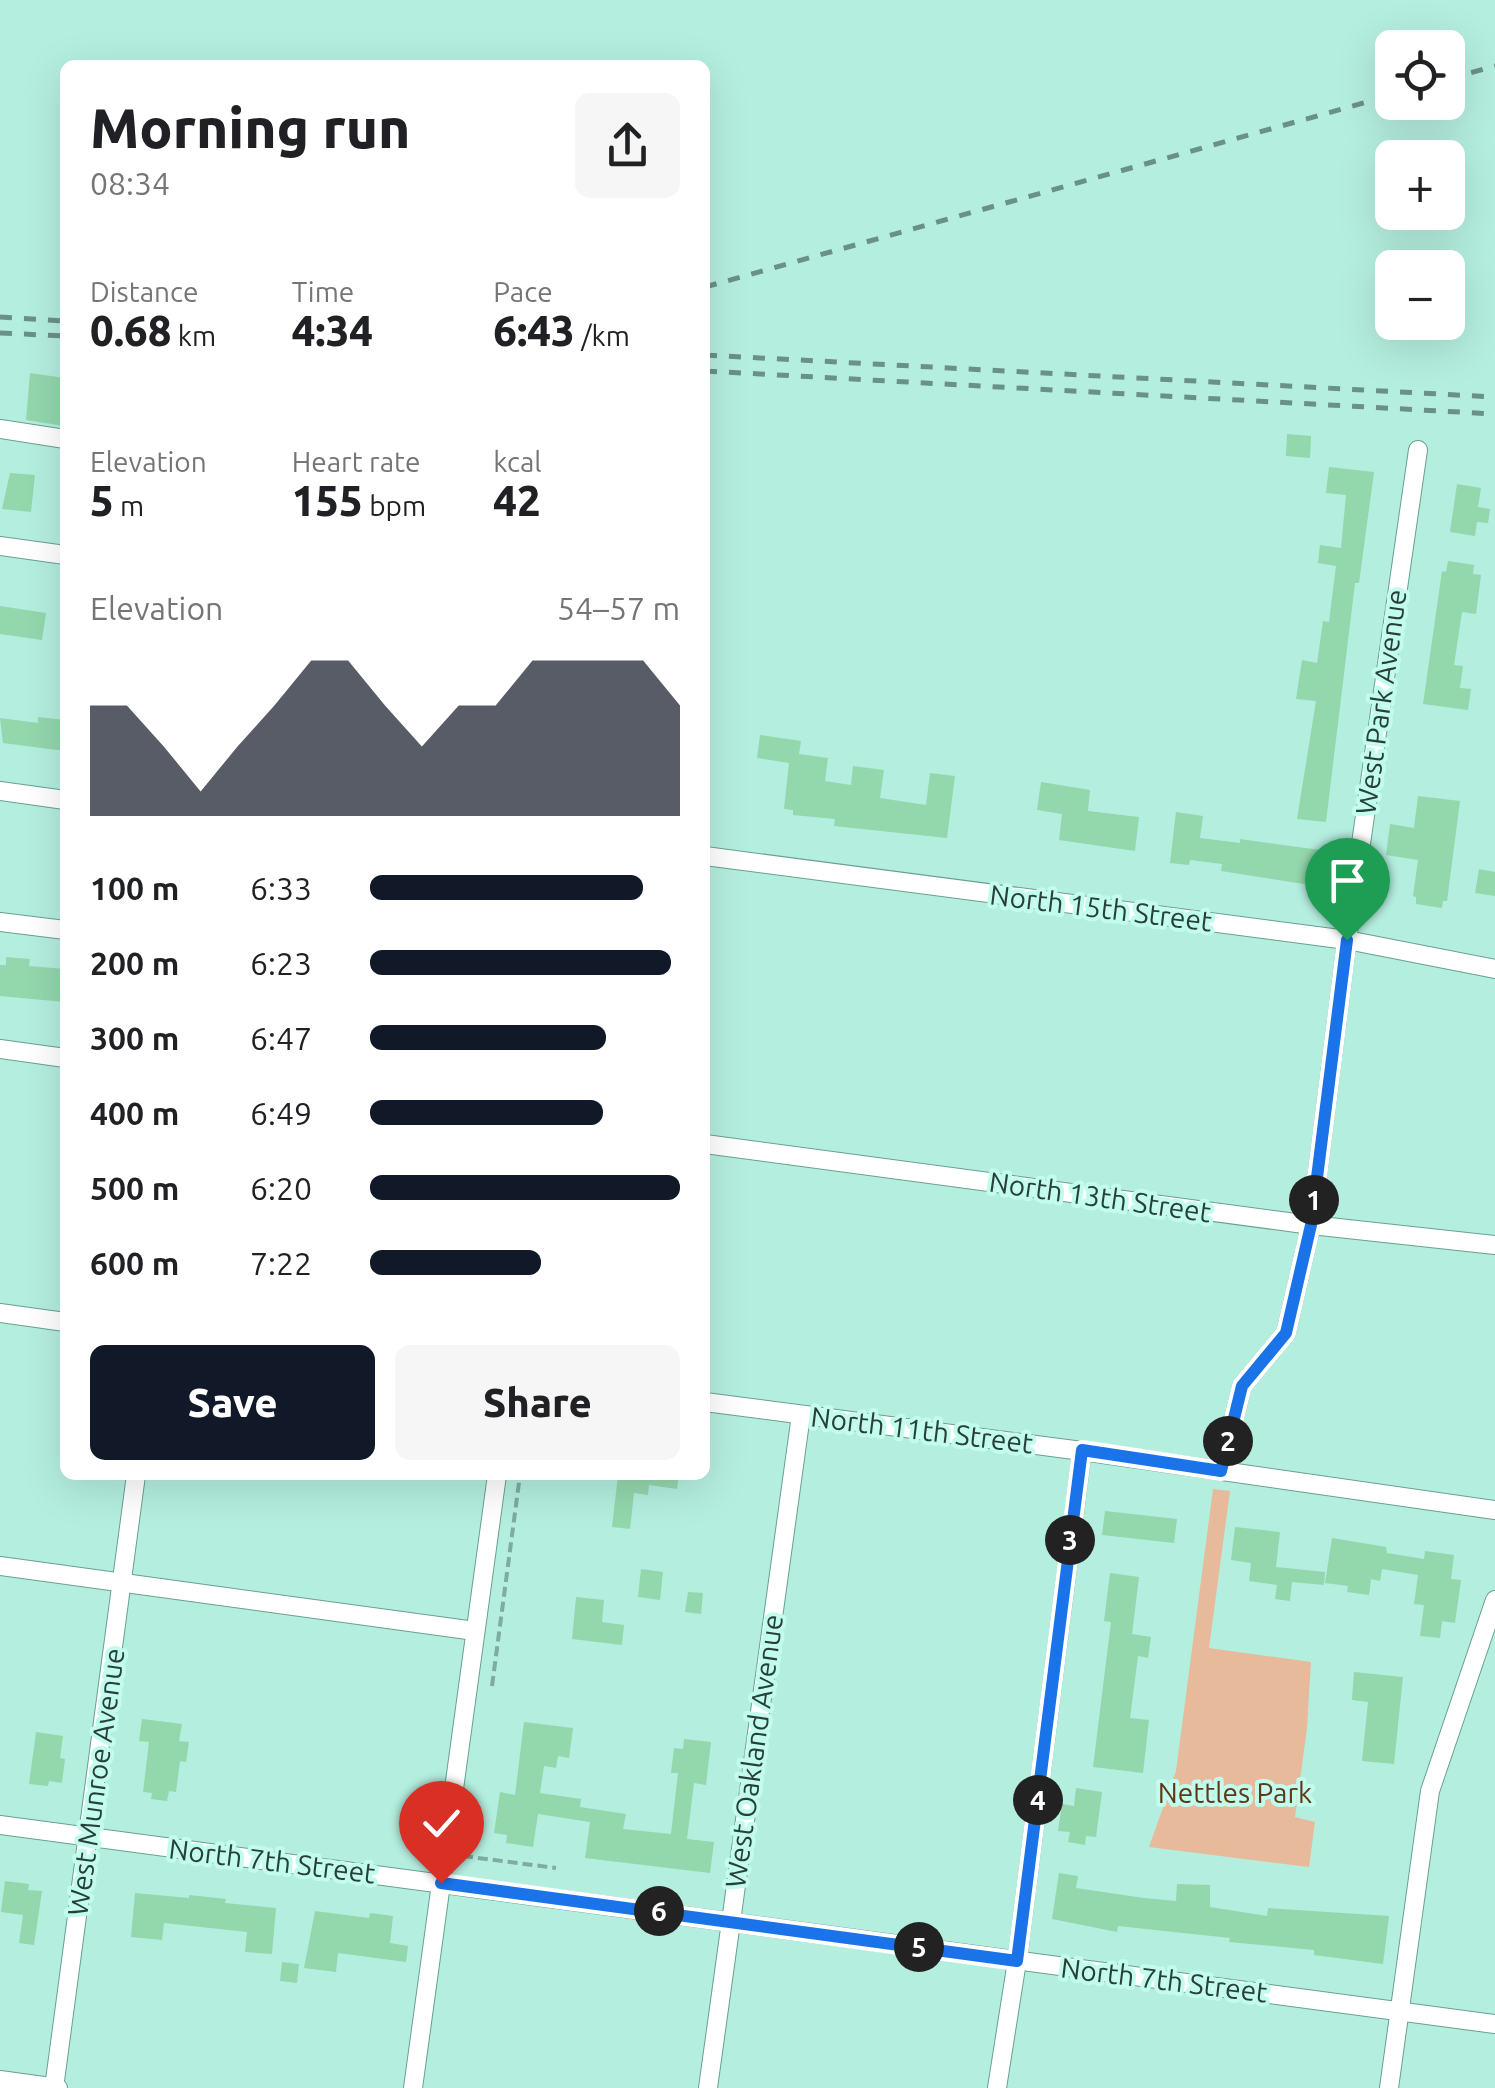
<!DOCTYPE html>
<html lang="en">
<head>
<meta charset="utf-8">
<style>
  :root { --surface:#fff; --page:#f6f6f6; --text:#202124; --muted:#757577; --accent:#111827 }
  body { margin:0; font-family:Ubuntu,sans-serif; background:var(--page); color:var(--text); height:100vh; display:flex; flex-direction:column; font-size:38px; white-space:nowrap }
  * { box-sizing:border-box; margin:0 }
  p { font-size:32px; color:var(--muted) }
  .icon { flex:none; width:55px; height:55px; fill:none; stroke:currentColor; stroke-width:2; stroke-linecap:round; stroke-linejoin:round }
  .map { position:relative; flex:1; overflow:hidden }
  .side { position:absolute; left:60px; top:60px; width:650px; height:1420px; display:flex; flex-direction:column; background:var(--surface); border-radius:15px; box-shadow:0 10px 40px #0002 }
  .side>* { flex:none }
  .controls { position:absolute; left:1375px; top:30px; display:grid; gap:20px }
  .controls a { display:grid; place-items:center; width:90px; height:90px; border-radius:15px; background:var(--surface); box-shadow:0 10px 40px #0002; font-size:50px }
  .pin { position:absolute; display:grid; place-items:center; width:85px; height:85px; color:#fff; margin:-102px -42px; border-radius:50% 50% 50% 0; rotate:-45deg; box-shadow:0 0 10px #0007 }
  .pin .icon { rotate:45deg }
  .km { position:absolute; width:50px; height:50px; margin:-25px; border-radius:50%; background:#222; color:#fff; font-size:28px; line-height:50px; text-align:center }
  .round { display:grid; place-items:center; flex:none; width:105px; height:105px; border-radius:15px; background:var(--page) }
  .summary { display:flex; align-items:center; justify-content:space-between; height:170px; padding:0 30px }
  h1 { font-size:55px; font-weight:800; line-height:75px }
  .figures { display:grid; grid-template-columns:repeat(3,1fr); gap:15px; height:170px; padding:10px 30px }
  .figures div { display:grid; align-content:center }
  .figures b { font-size:42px; font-weight:800 }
  .figures small { font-size:28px; font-weight:400 }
  .figures p { font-size:28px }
  .chart { height:280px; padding:20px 30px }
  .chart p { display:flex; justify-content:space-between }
  .chart svg { width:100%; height:180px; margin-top:10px; fill:var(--accent); opacity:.7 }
  .cta { display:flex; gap:20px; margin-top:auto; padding:20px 30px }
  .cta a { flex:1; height:115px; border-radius:15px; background:var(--accent); color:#fff; font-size:40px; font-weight:800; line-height:115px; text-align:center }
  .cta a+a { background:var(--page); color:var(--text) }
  ul { padding:0 30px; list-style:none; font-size:32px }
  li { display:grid; grid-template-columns:160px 120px 1fr; align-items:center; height:75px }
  li i { height:25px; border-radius:12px; background:var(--accent) }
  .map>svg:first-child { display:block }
</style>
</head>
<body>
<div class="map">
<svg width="1495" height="2088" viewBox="0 0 1495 2088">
  <rect width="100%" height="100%" fill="#b4eedf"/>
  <path fill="#e7ba9b" d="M 1213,1489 L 1230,1491 L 1209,1648 L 1311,1662 L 1307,1728 L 1295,1817 L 1315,1822 L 1309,1867 L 1149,1847 L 1176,1771 Z"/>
  <g fill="#93d7ad">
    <path d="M 30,373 L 65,378 L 64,426 L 26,420 Z"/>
    <path d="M 1287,434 L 1311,436 L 1310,458 L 1286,456 Z"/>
    <path d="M 1329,467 L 1374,472 L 1359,583 L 1355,583 L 1326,822 L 1297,819 L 1316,701 L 1296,699 L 1302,660 L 1317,663 L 1323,621 L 1329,622 L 1336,566 L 1318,563 L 1320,545 L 1341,548 L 1346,495 L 1326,493 Z"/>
    <path d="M 10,473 L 35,475 L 31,512 L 2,509 Z"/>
    <path d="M 1457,484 L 1481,488 L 1478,507 L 1490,509 L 1488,523 L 1477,522 L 1475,536 L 1450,532 Z"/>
    <path d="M 1448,561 L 1474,565 L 1473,574 L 1481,575 L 1476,614 L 1462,612 L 1454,665 L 1463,666 L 1460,688 L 1471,689 L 1468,710 L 1423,704 L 1442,571 L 1446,572 Z"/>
    <path d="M 0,606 L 46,613 L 42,640 L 0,634 Z"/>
    <path d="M 38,717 L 65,720 L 65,751 L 3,743 L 0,718 L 38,723 Z"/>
    <path d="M 760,735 L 801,741 L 799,754 L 828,758 L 825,781 L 851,785 L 853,766 L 884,770 L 880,798 L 926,805 L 930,773 L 955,776 L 947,838 L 834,826 L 835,819 L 793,815 L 793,810 L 784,809 L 789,763 L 757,758 Z"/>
    <path d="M 1041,782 L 1090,790 L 1088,811 L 1139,817 L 1135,851 L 1059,840 L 1062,814 L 1037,810 Z"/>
    <path d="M 1418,796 L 1460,801 L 1447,901 L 1443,901 L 1442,908 L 1416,904 L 1416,897 L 1413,896 L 1418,860 L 1386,855 L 1390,824 L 1414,828 Z"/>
    <path d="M 1176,812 L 1203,816 L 1200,838 L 1240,843 L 1240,839 L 1320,850 L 1316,886 L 1221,871 L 1222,864 L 1190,860 L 1189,865 L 1170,863 Z"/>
    <path d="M 1479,869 L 1495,872 L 1495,896 L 1475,893 Z"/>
    <path d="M 6,957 L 30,959 L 29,966 L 65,969 L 65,1002 L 0,996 L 0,965 L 6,965 Z"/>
    <path d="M 618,1475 L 679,1475 L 677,1489 L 649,1485 L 648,1495 L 634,1493 L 630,1529 L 612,1527 Z"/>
    <path d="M 1105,1511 L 1177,1519 L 1174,1543 L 1102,1535 Z"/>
    <path d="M 1235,1527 L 1280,1532 L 1276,1567 L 1325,1572 L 1324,1585 L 1292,1582 L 1290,1601 L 1275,1599 L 1277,1585 L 1249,1581 L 1251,1563 L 1231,1560 Z"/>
    <path d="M 1332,1538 L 1386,1547 L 1387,1553 L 1424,1559 L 1425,1551 L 1454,1555 L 1451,1579 L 1461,1580 L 1455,1623 L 1442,1621 L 1440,1638 L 1420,1636 L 1424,1605 L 1414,1604 L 1418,1575 L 1382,1569 L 1380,1581 L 1371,1579 L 1369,1595 L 1347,1592 L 1348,1586 L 1325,1583 Z"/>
    <path d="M 641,1569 L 663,1572 L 660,1600 L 638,1597 Z"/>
    <path d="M 1110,1573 L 1139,1577 L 1132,1634 L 1151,1637 L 1148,1658 L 1138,1656 L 1130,1718 L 1149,1720 L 1143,1773 L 1093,1767 L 1111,1622 L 1104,1621 Z"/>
    <path d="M 688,1592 L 703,1593 L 701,1614 L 685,1612 Z"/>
    <path d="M 576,1597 L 604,1600 L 602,1622 L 624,1625 L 622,1645 L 572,1639 Z"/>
    <path d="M 1354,1672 L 1403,1677 L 1394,1764 L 1362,1761 L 1368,1702 L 1352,1700 Z"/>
    <path d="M 142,1719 L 182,1724 L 179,1741 L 189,1742 L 186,1762 L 180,1761 L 176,1792 L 169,1791 L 167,1801 L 151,1799 L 152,1793 L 143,1792 L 149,1742 L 139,1741 Z"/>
    <path d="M 524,1722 L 573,1728 L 569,1758 L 558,1756 L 556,1768 L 544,1766 L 540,1793 L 581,1799 L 580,1807 L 626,1814 L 623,1829 L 671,1834 L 678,1773 L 671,1773 L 674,1748 L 683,1749 L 684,1739 L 711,1742 L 706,1785 L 694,1783 L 687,1839 L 714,1842 L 710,1873 L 585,1858 L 590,1822 L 538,1814 L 533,1847 L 506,1843 L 507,1835 L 494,1833 L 500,1792 L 515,1795 Z"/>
    <path d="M 36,1732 L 63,1736 L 60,1758 L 65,1759 L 62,1783 L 49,1781 L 48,1786 L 29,1784 Z"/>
    <path d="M 1076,1788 L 1102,1792 L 1096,1837 L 1086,1836 L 1085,1845 L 1068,1842 L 1070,1832 L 1058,1831 L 1062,1804 L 1074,1806 Z"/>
    <path d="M 1059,1873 L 1078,1876 L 1076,1888 L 1144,1898 L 1176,1901 L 1177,1884 L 1210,1885 L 1210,1907 L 1267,1916 L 1268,1908 L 1389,1916 L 1383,1964 L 1314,1955 L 1314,1950 L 1229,1942 L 1230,1938 L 1118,1926 L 1117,1932 L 1052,1919 Z"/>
    <path d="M 5,1881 L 29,1884 L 28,1890 L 42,1891 L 34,1945 L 19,1943 L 23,1915 L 1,1912 Z"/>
    <path d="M 135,1893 L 189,1898 L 189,1895 L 226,1899 L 225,1903 L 276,1908 L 272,1954 L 245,1952 L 247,1932 L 164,1923 L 162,1940 L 131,1937 Z"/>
    <path d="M 315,1911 L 369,1918 L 370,1913 L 393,1916 L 390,1943 L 408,1946 L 406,1962 L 338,1953 L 336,1972 L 304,1968 Z"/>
    <path d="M 282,1962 L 299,1964 L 297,1983 L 280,1981 Z"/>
  </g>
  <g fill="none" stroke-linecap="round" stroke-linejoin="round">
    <g stroke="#68a092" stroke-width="20">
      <g id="minor">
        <path d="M 0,429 L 65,439"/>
        <path d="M 0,546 L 65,555"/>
        <path d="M 0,791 L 65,800"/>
        <path d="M 705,856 L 1347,940 L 1495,969"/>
        <path d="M 0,922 L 65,930"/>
        <path d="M 0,1049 L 65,1058"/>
        <path d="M 705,1144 L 1311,1225 L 1495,1245"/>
        <path d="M 0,1313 L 65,1322"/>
        <path d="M 705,1402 L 1082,1451 L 1495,1510"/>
        <path d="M 1221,1471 L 1242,1386 L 1286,1333 L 1311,1225 L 1347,940 L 1418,450"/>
        <path d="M 0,1566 L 475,1631"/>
        <path d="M 0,1825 L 1495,2024"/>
        <path d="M 0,2080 L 58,2088"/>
        <path d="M 54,2088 L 136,1475"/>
        <path d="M 413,2088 L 497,1475"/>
        <path d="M 708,2088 L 801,1415"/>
        <path d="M 997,2088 L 1017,1961 L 1082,1451"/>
        <path d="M 1389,2088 L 1430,1791 L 1495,1600"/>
      </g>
    </g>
    <g stroke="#7faba0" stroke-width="4" stroke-dasharray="10 5" stroke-linecap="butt">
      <path d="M 492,1686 L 520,1475"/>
      <path d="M 463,1856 L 556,1868"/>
      <path d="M 423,1863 L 425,1850"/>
    </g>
    <use href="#minor" stroke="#fff" stroke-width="18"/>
    <g stroke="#6a9187" stroke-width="5" stroke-dasharray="12 12" stroke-linecap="butt">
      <path d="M 1448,79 L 1495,66"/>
      <path d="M 705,287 L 1392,95"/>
      <path d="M 0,317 L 65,321"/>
      <path d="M 0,333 L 65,336"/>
      <path d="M 705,355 L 1495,397"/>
      <path d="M 705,371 L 1495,414"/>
    </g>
  </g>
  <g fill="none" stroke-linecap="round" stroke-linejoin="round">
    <g stroke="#fff" stroke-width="20">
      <path id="route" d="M 441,1883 L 1017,1961 L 1082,1450 L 1221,1471 L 1242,1386 L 1286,1333 L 1311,1225 L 1347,940"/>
    </g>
    <use href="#route" stroke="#1a73e8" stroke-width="12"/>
  </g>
  <g text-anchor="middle" stroke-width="8" stroke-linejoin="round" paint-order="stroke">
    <g font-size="28" fill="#29403a" stroke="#c1fcec">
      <text transform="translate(1381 702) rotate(-82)" y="10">West Park Avenue</text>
      <text transform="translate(1101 908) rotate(7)" y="10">North 15th Street</text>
      <text transform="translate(1100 1197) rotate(8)" y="10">North 13th Street</text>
      <text transform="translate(922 1430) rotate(7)" y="10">North 11th Street</text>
      <text transform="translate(754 1751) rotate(-82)" y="10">West Oakland Avenue</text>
      <text transform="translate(96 1782) rotate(-82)" y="10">West Munroe Avenue</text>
      <text transform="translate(272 1861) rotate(7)" y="10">North 7th Street</text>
      <text transform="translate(1164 1980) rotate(7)" y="10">North 7th Street</text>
    </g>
    <g font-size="28" fill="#603818" stroke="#c1fcec">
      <text x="1235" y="1803">Nettles Park</text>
    </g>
  </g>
</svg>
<div class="controls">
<a><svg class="icon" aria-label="locate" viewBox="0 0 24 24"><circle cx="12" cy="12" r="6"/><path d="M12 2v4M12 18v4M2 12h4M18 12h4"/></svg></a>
<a>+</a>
<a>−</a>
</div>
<div class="pin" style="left:1347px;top:940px;background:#1e9e55"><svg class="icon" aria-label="arrive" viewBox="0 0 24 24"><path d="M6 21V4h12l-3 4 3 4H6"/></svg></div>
<div class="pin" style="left:441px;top:1883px;background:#d93025"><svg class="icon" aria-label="check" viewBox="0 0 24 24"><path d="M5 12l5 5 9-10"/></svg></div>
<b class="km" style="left:1314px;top:1200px">1</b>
<b class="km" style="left:1228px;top:1441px">2</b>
<b class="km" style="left:1070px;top:1540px">3</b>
<b class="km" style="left:1038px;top:1800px">4</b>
<b class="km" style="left:919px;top:1947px">5</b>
<b class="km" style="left:659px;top:1911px">6</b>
<section class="side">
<div class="summary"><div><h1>Morning run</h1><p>08:34</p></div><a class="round"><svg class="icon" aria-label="share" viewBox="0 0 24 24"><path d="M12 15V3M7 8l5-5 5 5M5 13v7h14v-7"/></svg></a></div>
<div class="figures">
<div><p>Distance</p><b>0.68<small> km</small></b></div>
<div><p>Time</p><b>4:34</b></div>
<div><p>Pace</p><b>6:43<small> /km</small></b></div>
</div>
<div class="figures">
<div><p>Elevation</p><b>5<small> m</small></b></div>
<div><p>Heart rate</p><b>155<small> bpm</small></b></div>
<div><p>kcal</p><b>42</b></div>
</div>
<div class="chart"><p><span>Elevation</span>54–57 m</p>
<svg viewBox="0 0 160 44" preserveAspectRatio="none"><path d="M0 44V17L10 17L20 27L30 38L40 27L50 17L60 6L70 6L80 17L90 27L100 17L110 17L120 6L130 6L140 6L150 6L160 17V44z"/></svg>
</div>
<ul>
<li><b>100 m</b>6:33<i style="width:88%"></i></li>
<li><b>200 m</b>6:23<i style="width:97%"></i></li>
<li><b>300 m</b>6:47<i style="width:76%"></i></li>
<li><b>400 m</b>6:49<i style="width:75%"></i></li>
<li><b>500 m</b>6:20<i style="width:100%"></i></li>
<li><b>600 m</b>7:22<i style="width:55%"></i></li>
</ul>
<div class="cta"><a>Save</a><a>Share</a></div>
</section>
</div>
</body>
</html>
